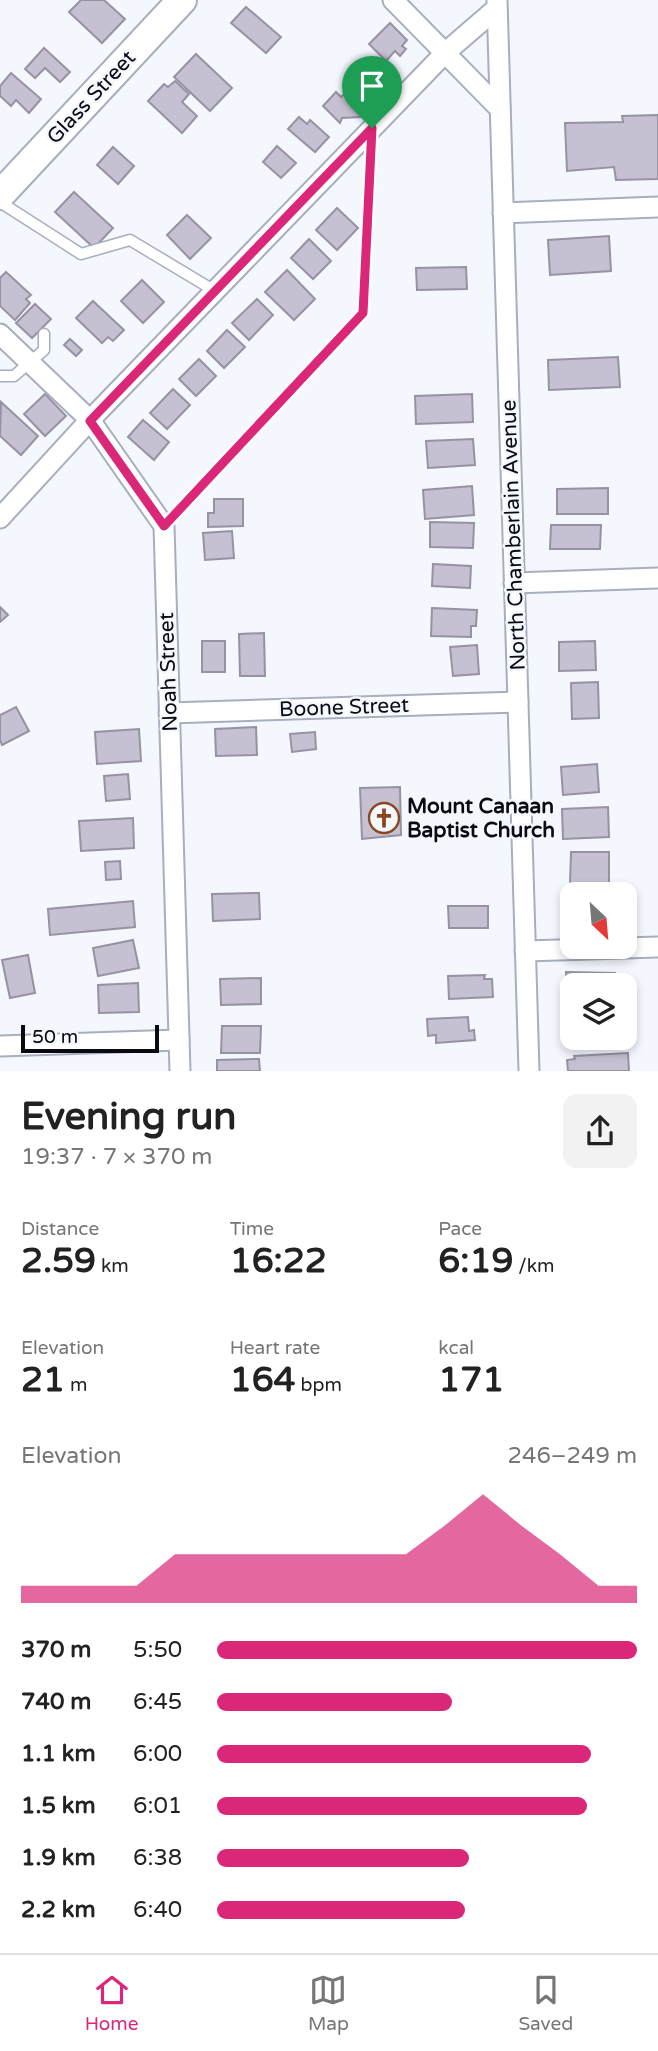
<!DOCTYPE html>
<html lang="en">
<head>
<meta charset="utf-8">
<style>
  :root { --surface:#fff; --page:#f2f2f2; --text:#222; --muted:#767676; --line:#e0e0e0; --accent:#db2777 }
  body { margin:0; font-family:"Varela Round",sans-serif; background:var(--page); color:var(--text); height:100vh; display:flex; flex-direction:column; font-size:26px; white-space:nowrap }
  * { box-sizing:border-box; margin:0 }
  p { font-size:23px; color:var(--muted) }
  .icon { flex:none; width:38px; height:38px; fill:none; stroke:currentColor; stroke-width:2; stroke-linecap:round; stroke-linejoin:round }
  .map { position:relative; height:1071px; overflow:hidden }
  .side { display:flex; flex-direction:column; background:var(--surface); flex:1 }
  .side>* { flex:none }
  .needle { width:46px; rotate:154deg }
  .buttons { position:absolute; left:560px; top:882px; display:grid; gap:14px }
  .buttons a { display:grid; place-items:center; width:77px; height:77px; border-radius:14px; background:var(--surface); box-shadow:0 4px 10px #0003; font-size:35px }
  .scale { position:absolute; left:21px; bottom:18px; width:138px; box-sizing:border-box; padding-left:7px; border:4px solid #090b11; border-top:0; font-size:19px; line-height:24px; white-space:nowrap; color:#090b11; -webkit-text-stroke:5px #f4f7fe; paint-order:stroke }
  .pin { position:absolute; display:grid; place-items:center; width:60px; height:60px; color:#fff; margin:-72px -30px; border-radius:50% 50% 50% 0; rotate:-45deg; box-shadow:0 0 7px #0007 }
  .pin .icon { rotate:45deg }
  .round { display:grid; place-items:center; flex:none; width:74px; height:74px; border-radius:14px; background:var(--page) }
  .overview { display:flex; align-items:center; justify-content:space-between; height:119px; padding:0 21px }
  h1 { font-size:38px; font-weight:700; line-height:52px }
  .figures { display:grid; grid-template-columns:repeat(3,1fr); gap:10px; height:119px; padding:7px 21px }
  .figures div { display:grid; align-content:center }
  .figures b { font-size:35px; font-weight:700 }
  .figures small { font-size:19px; font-weight:400 }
  .figures p { font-size:19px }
  .chart { height:196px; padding:14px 21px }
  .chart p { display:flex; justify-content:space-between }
  .chart svg { width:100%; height:126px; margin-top:7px; fill:var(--accent); opacity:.7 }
  ul { padding:0 21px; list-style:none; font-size:23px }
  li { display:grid; grid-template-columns:112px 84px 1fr; align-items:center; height:52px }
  li i { height:18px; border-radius:9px; background:var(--accent) }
  .dock { display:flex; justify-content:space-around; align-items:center; height:98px; border-top:2px solid var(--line); background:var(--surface); font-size:19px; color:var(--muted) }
  .dock a { display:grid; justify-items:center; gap:4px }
  .dock .current { color:var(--accent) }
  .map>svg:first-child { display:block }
</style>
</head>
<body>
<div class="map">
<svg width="658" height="1071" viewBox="0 0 658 1071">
  <rect width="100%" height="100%" fill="#f4f7fe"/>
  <g fill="#c5c1d2" stroke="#9792a3" stroke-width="2">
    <path d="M 81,0 L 104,0 L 125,19 L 102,43 L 69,12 Z"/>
    <path d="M 246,7 L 281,37 L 266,53 L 231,23 Z"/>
    <path d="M 390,23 L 407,40 L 402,46 L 406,49 L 400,56 L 395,51 L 386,61 L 369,44 Z"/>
    <path d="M 44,48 L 70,72 L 60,82 L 45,68 L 35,78 L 25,69 Z"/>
    <path d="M 196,54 L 232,88 L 210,111 L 174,77 Z"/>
    <path d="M 11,73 L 41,99 L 29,113 L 16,100 L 11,106 L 0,96 L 0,86 Z"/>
    <path d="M 175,81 L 189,94 L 182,102 L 197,116 L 182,133 L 148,101 L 164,84 L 168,87 Z"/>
    <path d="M 336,92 L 341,97 L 344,94 L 364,113 L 361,117 L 342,118 L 340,123 L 323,106 Z"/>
    <path d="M 658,115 L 658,179 L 616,180 L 614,167 L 567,171 L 565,123 L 623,122 L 622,116 Z"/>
    <path d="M 299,117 L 307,124 L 310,120 L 329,137 L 315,152 L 288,129 Z"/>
    <path d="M 277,146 L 296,163 L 281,178 L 263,162 Z"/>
    <path d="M 113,147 L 134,166 L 118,184 L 97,165 Z"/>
    <path d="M 74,192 L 113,228 L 94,248 L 55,212 Z"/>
    <path d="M 337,208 L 358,228 L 337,250 L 316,230 Z"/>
    <path d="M 187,215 L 211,238 L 190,259 L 167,235 Z"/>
    <path d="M 609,236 L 611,271 L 550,275 L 548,240 Z"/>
    <path d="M 309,239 L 331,261 L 313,279 L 291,258 Z"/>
    <path d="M 466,267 L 467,289 L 417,290 L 416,268 Z"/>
    <path d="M 287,270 L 315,299 L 294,320 L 265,292 Z"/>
    <path d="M 6,272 L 31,295 L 26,299 L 30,303 L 15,320 L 0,306 L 0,278 Z"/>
    <path d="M 142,280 L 164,302 L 143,323 L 121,301 Z"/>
    <path d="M 257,299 L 273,315 L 249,340 L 232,323 Z"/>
    <path d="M 93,301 L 124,330 L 113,341 L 108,337 L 102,343 L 76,318 Z"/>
    <path d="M 35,304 L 51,319 L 32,338 L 16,323 Z"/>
    <path d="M 227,330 L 245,347 L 224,368 L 207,351 Z"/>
    <path d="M 70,339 L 82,350 L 76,356 L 64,345 Z"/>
    <path d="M 618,357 L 620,387 L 549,390 L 548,360 Z"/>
    <path d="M 199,359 L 216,376 L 196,396 L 179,379 Z"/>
    <path d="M 173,389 L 190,405 L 167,429 L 150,413 Z"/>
    <path d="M 45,394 L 66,416 L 45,436 L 24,414 Z"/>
    <path d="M 472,394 L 473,422 L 416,424 L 415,396 Z"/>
    <path d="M 1,402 L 38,436 L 21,455 L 0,436 Z"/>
    <path d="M 143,420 L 169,442 L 154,460 L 128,437 Z"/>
    <path d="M 473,439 L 475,465 L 428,468 L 426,441 Z"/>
    <path d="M 472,486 L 474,515 L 425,519 L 423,490 Z"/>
    <path d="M 608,488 L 608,514 L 557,514 L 557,489 Z"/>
    <path d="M 214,499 L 243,499 L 243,526 L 208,527 L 208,513 L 214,513 Z"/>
    <path d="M 430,522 L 474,523 L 473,548 L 430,547 Z"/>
    <path d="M 551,525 L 601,525 L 600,549 L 550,549 Z"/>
    <path d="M 232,531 L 234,558 L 205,560 L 203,533 Z"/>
    <path d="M 433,564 L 471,566 L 470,588 L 432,586 Z"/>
    <path d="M 0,607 L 8,615 L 0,622 Z"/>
    <path d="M 432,608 L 477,610 L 476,626 L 471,626 L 471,637 L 431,636 Z"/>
    <path d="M 264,633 L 265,676 L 240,676 L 239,634 Z"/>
    <rect x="202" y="641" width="23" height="31"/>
    <path d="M 595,641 L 596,670 L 559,671 L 559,642 Z"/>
    <path d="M 477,645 L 479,674 L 453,676 L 450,647 Z"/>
    <path d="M 598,682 L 599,718 L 572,719 L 571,683 Z"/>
    <path d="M 16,707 L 29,731 L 2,745 L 0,740 L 0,715 Z"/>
    <path d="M 256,727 L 257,755 L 216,756 L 215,729 Z"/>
    <path d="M 139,729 L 141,761 L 97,764 L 95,732 Z"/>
    <path d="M 315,732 L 316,749 L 292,752 L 290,734 Z"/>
    <path d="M 597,764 L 599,792 L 563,795 L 561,767 Z"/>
    <path d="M 128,774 L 130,799 L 106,801 L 104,776 Z"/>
    <path d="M 400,787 L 401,835 L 362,839 L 360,788 Z"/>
    <path d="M 608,807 L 609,837 L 563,839 L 562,809 Z"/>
    <path d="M 133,818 L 134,848 L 81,851 L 79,821 Z"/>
    <path d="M 571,852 L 609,852 L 609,883 L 570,883 Z"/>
    <path d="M 120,861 L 121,879 L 106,880 L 105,862 Z"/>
    <path d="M 259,893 L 260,919 L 213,921 L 212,894 Z"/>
    <path d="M 133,901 L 135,927 L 50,935 L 48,909 Z"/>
    <path d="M 448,906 L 488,906 L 488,928 L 449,928 Z"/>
    <path d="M 133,940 L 139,968 L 98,976 L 93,948 Z"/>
    <path d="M 28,955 L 35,993 L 10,998 L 2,960 Z"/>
    <path d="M 566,972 L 615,973 L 615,985 L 572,985 L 572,1001 L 566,1001 Z"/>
    <path d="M 485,975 L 484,979 L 492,979 L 493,997 L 449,999 L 448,976 Z"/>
    <path d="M 261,978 L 261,1004 L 221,1005 L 220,979 Z"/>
    <path d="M 138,983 L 139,1012 L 99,1013 L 98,985 Z"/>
    <path d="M 468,1017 L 469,1031 L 474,1030 L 475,1040 L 436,1043 L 436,1035 L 428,1036 L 427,1019 Z"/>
    <path d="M 222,1026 L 261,1026 L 260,1053 L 221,1053 Z"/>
    <path d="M 628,1053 L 629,1071 L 568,1071 L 567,1060 L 575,1059 L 574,1056 Z"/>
    <path d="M 259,1059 L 260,1071 L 217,1071 L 217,1060 Z"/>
  </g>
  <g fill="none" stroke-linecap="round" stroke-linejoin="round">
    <g stroke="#a7aebe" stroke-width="13">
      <g id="service">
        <path d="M 0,202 L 81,254 L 130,240 L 215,291"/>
        <path d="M 0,376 L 14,376 L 44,350 L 44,334"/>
        <path d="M 164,526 L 363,313 L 372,133"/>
      </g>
    </g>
    <g stroke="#a7aebe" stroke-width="23">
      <g id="minor">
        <path d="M 393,0 L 500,109"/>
        <path d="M 497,0 L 529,1071"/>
        <path d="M 503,213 L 658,207"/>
        <path d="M 0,334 L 90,420 L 164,526 L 180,1071"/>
        <path d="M 0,518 L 90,420 L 446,52 L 497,8"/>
        <path d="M 514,583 L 658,578"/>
        <path d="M 169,713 L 518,702"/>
        <path d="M 525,951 L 658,947"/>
        <path d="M 0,1046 L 179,1040"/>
      </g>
    </g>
    <g stroke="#a7aebe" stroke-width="32">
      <path id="secondary" d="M 0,195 L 182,0"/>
    </g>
    <use href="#service" stroke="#fff" stroke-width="10"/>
    <use href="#minor" stroke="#fff" stroke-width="19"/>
    <use href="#secondary" stroke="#fff" stroke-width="28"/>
  </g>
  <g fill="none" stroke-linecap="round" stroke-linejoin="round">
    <g stroke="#fff" stroke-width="14">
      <path id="route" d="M 372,128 L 363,313 L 164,526 L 90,421 Z"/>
    </g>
    <use href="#route" stroke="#db2777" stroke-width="9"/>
  </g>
  <defs>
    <g id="church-ring" transform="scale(1.575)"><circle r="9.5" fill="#f4f7fe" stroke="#8c461f" stroke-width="1.5"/><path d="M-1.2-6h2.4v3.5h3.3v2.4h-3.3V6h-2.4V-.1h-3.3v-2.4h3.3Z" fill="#8c461f"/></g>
  </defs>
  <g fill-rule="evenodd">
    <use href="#church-ring" x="384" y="818"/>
  </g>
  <g text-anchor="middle" stroke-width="5" stroke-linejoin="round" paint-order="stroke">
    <g font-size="21" fill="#090b11" stroke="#f4f7fe">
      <text transform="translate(91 97) rotate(-47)" y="7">Glass Street</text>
      <text transform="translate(513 535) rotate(-92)" y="7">North Chamberlain Avenue</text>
      <text transform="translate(168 672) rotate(-92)" y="7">Noah Street</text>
      <text transform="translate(344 707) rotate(-2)" y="7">Boone Street</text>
    </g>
    <g font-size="21" font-weight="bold" fill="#090b11" stroke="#f4f7fe" text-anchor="start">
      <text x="407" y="813">Mount Canaan<tspan x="407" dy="24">Baptist Church</tspan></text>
    </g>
  </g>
</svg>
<div class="buttons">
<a><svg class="needle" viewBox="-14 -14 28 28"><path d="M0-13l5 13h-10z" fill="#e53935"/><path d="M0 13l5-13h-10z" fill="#767676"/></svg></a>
<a><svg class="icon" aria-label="layers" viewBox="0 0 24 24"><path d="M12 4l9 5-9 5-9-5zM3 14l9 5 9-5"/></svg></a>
</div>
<div class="scale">50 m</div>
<div class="pin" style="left:372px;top:128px;background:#1e9e55"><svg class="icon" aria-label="arrive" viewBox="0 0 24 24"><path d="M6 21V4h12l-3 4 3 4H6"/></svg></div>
</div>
<section class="side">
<div class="overview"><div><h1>Evening run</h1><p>19:37 · 7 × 370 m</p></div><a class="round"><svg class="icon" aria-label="share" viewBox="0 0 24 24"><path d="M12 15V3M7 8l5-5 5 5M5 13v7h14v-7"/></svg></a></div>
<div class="figures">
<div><p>Distance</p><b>2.59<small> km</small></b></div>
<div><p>Time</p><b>16:22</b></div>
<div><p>Pace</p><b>6:19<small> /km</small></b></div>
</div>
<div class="figures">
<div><p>Elevation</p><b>21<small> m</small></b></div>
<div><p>Heart rate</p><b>164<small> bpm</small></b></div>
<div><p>kcal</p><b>171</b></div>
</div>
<div class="chart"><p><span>Elevation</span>246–249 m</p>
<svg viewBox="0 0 160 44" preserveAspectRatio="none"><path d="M0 44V38L10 38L20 38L30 38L40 27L50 27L60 27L70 27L80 27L90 27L100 27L110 17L120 6L130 17L140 27L150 38L160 38V44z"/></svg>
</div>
<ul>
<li><b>370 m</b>5:50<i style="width:100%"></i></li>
<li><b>740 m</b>6:45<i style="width:56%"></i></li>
<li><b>1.1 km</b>6:00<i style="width:89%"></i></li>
<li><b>1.5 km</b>6:01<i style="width:88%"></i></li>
<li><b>1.9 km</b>6:38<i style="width:60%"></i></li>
<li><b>2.2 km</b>6:40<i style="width:59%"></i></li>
</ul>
</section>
<nav class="dock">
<a class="current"><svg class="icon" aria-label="home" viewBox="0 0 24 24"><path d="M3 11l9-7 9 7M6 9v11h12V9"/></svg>Home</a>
<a><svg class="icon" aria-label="map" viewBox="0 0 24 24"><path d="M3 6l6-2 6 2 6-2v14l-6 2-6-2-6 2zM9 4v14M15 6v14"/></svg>Map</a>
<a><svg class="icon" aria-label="saved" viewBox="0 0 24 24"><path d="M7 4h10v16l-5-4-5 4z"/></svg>Saved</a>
</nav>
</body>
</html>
